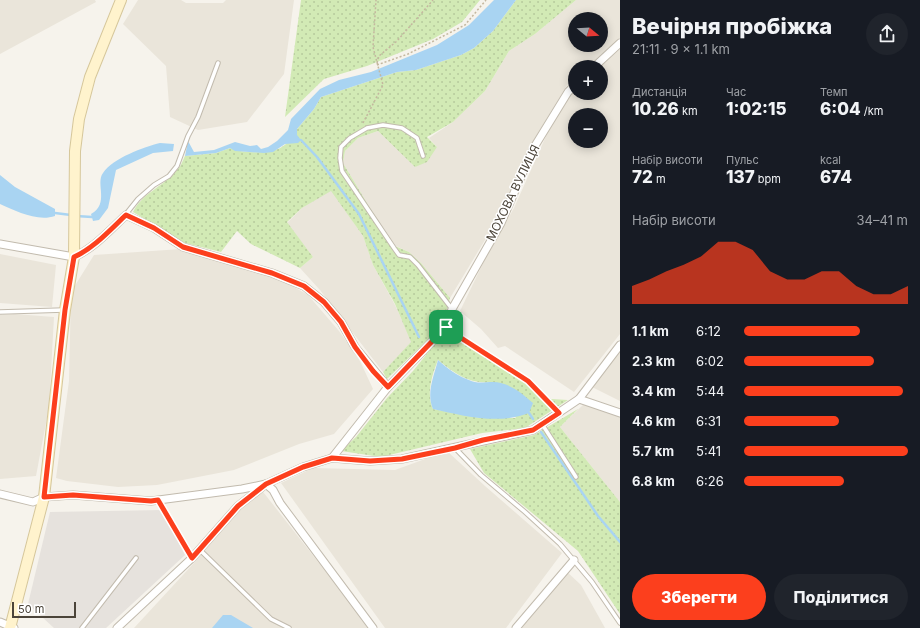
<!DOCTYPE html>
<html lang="uk">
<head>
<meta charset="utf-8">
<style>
  :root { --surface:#171b24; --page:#20242c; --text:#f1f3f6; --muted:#9ea1a6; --accent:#fc3f1d }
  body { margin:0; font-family:Inter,sans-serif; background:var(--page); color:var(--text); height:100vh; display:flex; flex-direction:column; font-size:15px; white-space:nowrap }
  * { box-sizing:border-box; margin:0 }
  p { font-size:13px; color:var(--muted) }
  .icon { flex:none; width:22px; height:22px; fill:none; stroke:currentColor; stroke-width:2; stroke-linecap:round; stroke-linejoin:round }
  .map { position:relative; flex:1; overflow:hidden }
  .panel { display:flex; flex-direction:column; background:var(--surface); width:300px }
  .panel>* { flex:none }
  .needle { width:26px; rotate:108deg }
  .controls { position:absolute; left:568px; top:12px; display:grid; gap:8px }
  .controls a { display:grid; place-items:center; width:40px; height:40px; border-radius:50%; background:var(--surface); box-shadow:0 2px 10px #0003; font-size:20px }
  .scale { position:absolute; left:12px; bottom:10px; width:64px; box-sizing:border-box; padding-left:4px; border:2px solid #4b4439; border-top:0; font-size:11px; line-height:14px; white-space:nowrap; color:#4b4439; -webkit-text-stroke:3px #fff; paint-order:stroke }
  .pin { position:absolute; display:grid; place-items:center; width:34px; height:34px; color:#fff; margin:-17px; border-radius:8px; box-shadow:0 2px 6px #0006 }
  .round { display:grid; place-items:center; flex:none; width:42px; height:42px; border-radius:21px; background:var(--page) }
  .head { display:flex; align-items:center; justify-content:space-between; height:68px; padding:0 12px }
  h1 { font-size:22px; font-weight:800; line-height:30px }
  .metrics { display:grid; grid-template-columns:repeat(3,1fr); gap:6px; height:68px; padding:4px 12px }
  .metrics div { display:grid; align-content:center }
  .metrics b { font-size:17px; font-weight:800 }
  .metrics small { font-size:11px; font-weight:400 }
  .metrics p { font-size:11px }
  .chart { height:112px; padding:8px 12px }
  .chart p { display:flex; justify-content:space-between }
  .chart svg { width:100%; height:72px; margin-top:4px; fill:var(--accent); opacity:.7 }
  .button { display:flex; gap:8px; margin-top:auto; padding:8px 12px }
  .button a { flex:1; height:46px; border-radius:24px; background:var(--accent); color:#fff; font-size:16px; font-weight:800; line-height:46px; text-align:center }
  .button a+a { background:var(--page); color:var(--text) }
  ul { padding:0 12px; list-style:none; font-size:13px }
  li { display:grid; grid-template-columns:64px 48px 1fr; align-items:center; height:30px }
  li i { height:10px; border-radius:5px; background:var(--accent) }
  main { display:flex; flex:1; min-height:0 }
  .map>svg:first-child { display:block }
</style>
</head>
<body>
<main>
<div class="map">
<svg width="620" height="628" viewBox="0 0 620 628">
  <defs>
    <pattern id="grass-dots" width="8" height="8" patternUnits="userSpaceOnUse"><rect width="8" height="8" fill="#d2eab5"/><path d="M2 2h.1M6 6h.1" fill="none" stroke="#b6ca9c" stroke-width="1.8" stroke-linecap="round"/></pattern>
  </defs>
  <rect width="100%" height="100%" fill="#f6f3ec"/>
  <g fill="#eae5da" fill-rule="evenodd">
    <path d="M 0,0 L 95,0 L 96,2 L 0,54 Z"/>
    <path d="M 138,0 L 181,0 L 186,3 L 223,3 L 226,0 L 294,0 L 284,74 L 247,122 L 198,130 L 170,117 L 166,66 L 123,24 Z"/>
    <path d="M 576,0 L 620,0 L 620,38 L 587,67 L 575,67 L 575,78 L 567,85 L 530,146 L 497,220 L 450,298 L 421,263 L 409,252 L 396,246 L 370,208 L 343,163 L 345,151 L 358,138 L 378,131 L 415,167 L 437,147 L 429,138 L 453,122 L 485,91 L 509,51 L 535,34 ZM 575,19 L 601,19 L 601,45 L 575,45 Z"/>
    <path d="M 620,49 L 620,334 L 574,392 L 505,346 L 498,348 L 481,329 L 460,311 L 488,253 L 514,208 L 547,134 L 571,94 L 575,90 L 575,93 L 601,93 L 600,67 ZM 575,115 L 601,115 L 601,141 L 575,141 Z"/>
    <path d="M 331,190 L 363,236 L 373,265 L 395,305 L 412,342 L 383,372 L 320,290 L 300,268 L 313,257 L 287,223 L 302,208 Z"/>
    <path d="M 181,249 L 280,279 L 308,295 L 339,331 L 360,361 L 373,389 L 334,434 L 299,444 L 234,470 L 157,485 L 118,487 L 67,481 L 56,478 L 69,381 L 71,292 L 94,255 Z"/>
    <path d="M 0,254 L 56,265 L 52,307 L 0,303 Z"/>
    <path d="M 15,314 L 54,317 L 49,407 L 36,476 L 0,479 L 0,315 Z"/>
    <path d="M 620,350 L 620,401 L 592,387 Z"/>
    <path d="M 584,404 L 620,417 L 620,502 L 560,427 Z"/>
    <path d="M 447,451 L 485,486 L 562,553 L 506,628 L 385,628 L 281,483 L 313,468 L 395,470 Z"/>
    <path d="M 260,488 L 370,628 L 134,628 L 194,563 L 219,532 Z"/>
    <path d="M 566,571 L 581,585 L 605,628 L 517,628 Z"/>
  </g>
  <path fill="#e6e2dd" d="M 162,510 L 185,555 L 106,628 L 54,628 L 28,604 L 50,512 Z"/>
  <g fill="url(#grass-dots)" fill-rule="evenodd">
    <path d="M 301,0 L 480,0 L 462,22 L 433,39 L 367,66 L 324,79 L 285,117 Z"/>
    <path d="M 516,0 L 576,0 L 535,34 L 509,51 L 485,91 L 453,122 L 427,137 L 437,147 L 427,162 L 415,167 L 378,131 L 358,138 L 345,151 L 343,163 L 370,208 L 395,246 L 409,252 L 421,263 L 450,298 L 442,326 L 387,379 L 383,372 L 411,342 L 395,304 L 373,265 L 363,236 L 331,191 L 302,208 L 287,222 L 313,257 L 300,268 L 251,244 L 237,231 L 221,252 L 185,243 L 133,212 C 143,192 165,186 178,169 C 181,166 183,160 185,156 L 216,153 L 230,148 C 244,154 265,153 278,149 C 284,147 291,139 297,135 L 297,129 L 314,109 L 321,97 L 397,72 L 416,70 L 461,55 L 474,48 L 493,31 Z"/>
    <path d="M 444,337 L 455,339 L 495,362 L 551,399 L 568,400 L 525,428 L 482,433 L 381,457 L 341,451 L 356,437 L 387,398 L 413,371 L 434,345 ZM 438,360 C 455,374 471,385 493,382 L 516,418 L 481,418 L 433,409 C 426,394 432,375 438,360 Z"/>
    <path d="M 578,409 L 560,427 L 620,502 L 620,614 L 578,551 L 484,473 L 470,449 L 534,435 Z"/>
  </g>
  <g fill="#a9d4f2">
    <path d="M 494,0 L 516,0 L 493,31 L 474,48 L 461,55 L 416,70 L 397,72 L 321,97 L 314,109 L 297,129 L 297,135 L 301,140 L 298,143 L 285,144 L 273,152 L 264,153 L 235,151 L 230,148 L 216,153 L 185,156 L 188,141 L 194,152 L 214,150 L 235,142 L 250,146 L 257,145 L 261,149 L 268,147 L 277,141 L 288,130 L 291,119 L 320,89 L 339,80 L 371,72 L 437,45 L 469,25 Z"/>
    <path d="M 160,143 L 174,144 L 173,151 L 153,153 L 116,170 L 108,208 L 99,220 L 93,221 L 91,214 C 110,204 95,183 103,173 C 113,158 144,147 160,143 Z"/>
    <path d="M 0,175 L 15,187 L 55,209 L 55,216 C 37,222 16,211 0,204 Z"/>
    <path d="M 438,360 C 447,368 457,376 469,380 C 477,384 484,382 493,382 C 508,382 522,393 533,403 L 529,413 C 498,425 464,416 433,409 C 426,393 434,376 438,360 Z"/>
    <path d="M 223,615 L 231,615 L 253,628 L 212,628 Z"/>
  </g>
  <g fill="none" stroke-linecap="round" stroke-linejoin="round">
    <g stroke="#a9d4f2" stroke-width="2.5">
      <path d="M 301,140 L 317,157 L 359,214 L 419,337"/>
      <path d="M 55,213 L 71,215"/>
      <path d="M 76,216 L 92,217"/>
      <path d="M 529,413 L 533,419"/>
      <path d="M 541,432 L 598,516 L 620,542"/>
    </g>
    <g stroke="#c2bbae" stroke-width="5.5">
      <g id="lane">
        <path d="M 423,156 L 417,138 L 402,128 L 383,125 L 367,128 L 350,138 L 341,147 L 340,158 L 342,171 L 394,248 L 399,255 L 410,257 L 418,265 L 452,309"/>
        <path d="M 126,214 L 138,199 L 154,185 L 169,176 L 177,166 L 188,136 L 198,117 L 218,63"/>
        <path d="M 0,312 L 64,310"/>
        <path d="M 446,327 L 458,336 L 528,381 L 559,413"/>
        <path d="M 542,424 L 576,477"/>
        <path d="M 455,448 L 481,475 L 525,512 L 560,544 L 592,582 L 620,623"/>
        <path d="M 158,500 L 191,558"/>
        <path d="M 200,550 L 271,619 L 289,628"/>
        <path d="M 82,628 L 136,558"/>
      </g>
    </g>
    <g stroke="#c2bbae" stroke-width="9">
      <g id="street">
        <path d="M 594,67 L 620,43"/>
        <path d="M 0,244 L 74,257 C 94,248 110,230 126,215 L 154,228 L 183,247 L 272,273 L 304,286 L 324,302 L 341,322 L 355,347 L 388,387"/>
        <path d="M 579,399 L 620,413"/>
        <path d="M 332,458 L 388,387 L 446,327 L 452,309 L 501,223 L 533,149 L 568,92 L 575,85"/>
        <path d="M 0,494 L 33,502 L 44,497 L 73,495 L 151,501 L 242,489 L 266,484 L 303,467 L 332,458 L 370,461 L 402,459 L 533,430 L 579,399 L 620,345"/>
        <path d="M 0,622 L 14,628"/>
        <path d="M 117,628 L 192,558 L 238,506 L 266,484 L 273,490 L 280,503 L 373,628"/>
        <path d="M 516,628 L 574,560"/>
      </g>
    </g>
    <g stroke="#d6c79b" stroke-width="12">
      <path id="secondary" d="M 10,628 L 44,497 L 65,310 L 74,257 L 75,151 L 79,119 L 90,77 L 121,0"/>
    </g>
    <g stroke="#c4b79f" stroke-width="1.5" stroke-dasharray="2 2" stroke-linecap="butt">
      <path d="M 377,63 L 379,56 L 397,41 L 433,0"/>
      <path d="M 377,65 L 408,54 L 465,25 L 486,0"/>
      <path d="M 363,123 L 383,85 L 373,47 L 376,0"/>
    </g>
    <use href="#lane" stroke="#fff" stroke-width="3.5"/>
    <use href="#street" stroke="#fff" stroke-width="7"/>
    <use href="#secondary" stroke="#fff3cd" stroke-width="10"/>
  </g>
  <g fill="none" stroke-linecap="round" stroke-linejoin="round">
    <g stroke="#fff" stroke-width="8">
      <path id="route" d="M 126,215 L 154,228 L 183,247 L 272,273 L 304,286 L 324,302 L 341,322 L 355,347 L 373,371 L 388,387 L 446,327 L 458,336 L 528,381 L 559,413 L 533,430 L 483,440 L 455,448 L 402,459 L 370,461 L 332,458 L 303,467 L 266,484 L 238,506 L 192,558 L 158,500 L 151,501 L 73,495 L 44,497 L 65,310 L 74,257 C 94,248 110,230 126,215 Z"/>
    </g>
    <use href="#route" stroke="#fc3f1d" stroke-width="5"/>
  </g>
  <g text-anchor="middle" stroke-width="3" stroke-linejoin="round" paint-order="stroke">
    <g font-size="12" fill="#4b4439" stroke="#fff">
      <text transform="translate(513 193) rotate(-64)" y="4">МОХОВА ВУЛИЦЯ</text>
    </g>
  </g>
</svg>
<div class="controls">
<a><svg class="needle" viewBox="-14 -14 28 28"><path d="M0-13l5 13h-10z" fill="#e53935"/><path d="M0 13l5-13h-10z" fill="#9ea1a6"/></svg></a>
<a>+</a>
<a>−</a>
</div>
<div class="scale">50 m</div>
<div class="pin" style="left:446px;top:327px;background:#1e9e55"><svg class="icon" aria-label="arrive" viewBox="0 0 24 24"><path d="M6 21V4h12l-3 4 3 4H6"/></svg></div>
</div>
<section class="panel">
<div class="head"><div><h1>Вечірня пробіжка</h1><p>21:11 · 9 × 1.1 km</p></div><a class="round"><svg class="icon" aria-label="share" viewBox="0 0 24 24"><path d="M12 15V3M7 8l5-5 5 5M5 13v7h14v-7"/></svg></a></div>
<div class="metrics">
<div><p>Дистанція</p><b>10.26<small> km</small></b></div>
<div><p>Час</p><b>1:02:15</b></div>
<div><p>Темп</p><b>6:04<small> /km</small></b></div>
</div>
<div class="metrics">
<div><p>Набір висоти</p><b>72<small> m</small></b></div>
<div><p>Пульс</p><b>137<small> bpm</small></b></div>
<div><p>kcal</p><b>674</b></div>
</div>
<div class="chart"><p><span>Набір висоти</span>34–41 m</p>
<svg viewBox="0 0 160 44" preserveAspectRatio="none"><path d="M0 44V33L10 29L20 24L30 20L40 15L50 6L60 6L70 11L80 24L90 29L100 29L110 24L120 24L130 33L140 38L150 38L160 33V44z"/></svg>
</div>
<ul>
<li><b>1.1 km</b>6:12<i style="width:71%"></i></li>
<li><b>2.3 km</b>6:02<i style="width:79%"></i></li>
<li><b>3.4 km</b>5:44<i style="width:97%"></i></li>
<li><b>4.6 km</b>6:31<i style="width:58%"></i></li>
<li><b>5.7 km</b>5:41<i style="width:100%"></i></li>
<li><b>6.8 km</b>6:26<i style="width:61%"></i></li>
</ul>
<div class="button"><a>Зберегти</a><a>Поділитися</a></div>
</section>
</main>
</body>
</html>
